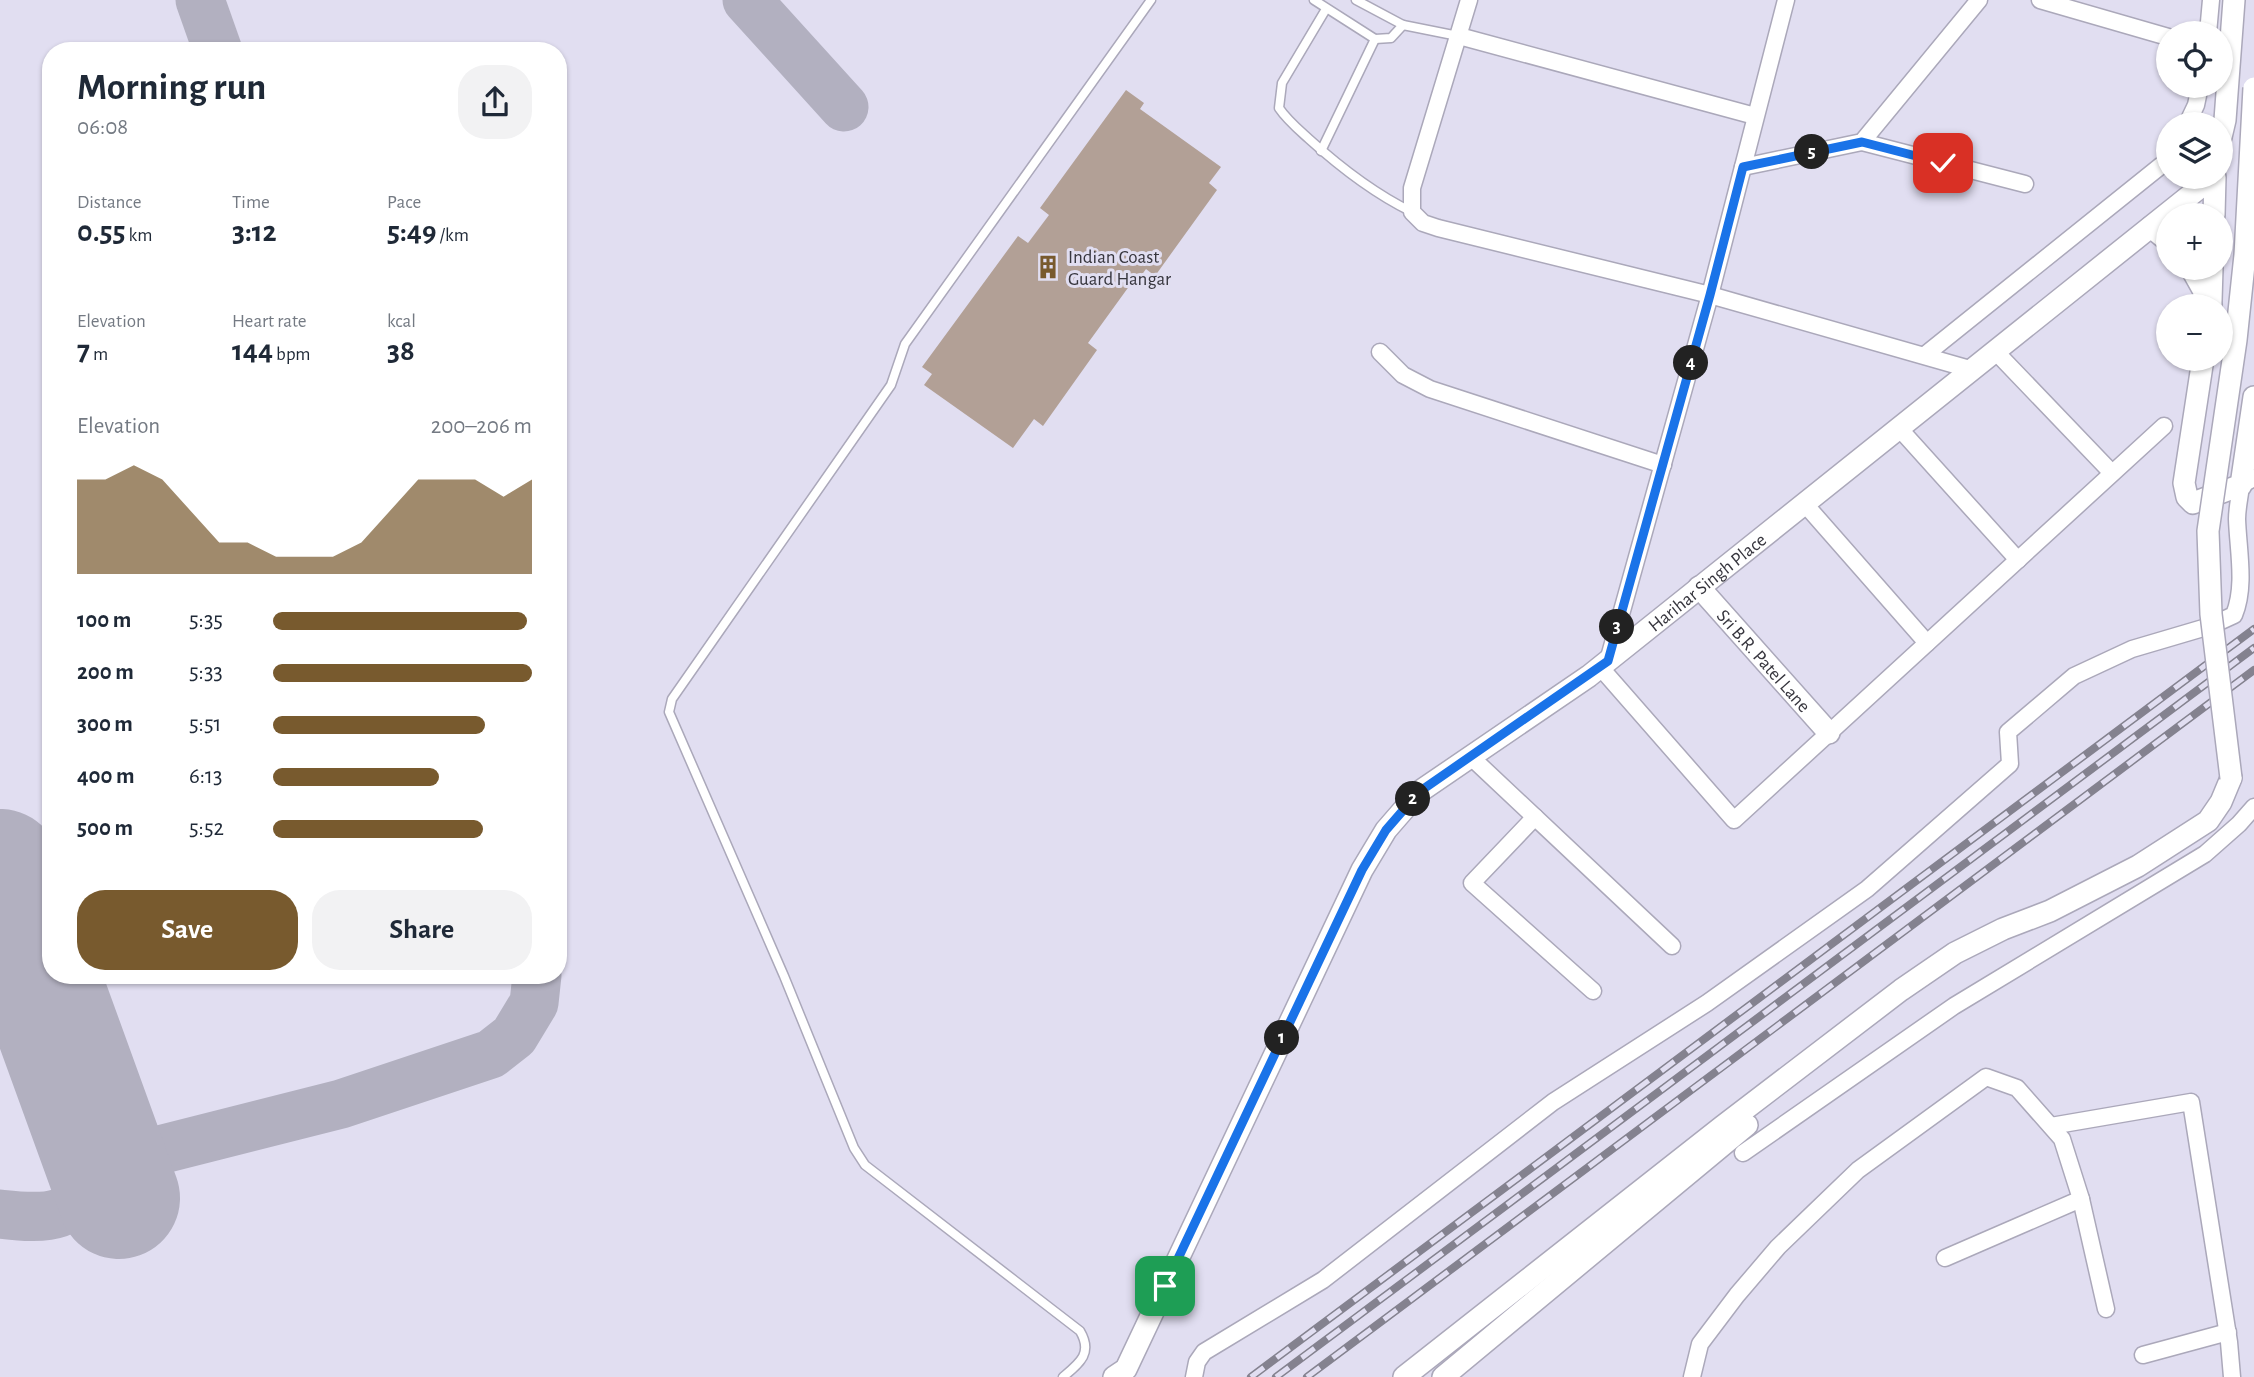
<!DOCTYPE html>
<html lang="en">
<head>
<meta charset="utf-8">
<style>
  :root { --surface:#fff; --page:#f2f2f3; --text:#1f2937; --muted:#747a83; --accent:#785a2e }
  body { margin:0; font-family:"Alegreya Sans",sans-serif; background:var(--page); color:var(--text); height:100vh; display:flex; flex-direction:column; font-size:26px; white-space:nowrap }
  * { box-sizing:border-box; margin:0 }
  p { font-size:23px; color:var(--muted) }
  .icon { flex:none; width:38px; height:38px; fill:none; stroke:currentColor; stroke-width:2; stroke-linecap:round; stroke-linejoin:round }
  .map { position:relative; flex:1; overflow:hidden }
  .details { position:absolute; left:42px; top:42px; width:525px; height:942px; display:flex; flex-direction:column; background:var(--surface); border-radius:28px; box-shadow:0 2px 5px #0004 }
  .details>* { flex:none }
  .tools { position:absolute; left:2156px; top:21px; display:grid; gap:14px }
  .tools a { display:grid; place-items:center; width:77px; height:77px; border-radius:50%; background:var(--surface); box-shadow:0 2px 5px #0004; font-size:35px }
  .pin { position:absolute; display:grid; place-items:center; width:60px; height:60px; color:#fff; margin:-30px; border-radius:14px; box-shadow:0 4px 10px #0006 }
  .km { position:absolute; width:35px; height:35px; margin:-18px; border-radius:50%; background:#222; color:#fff; font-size:19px; line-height:35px; text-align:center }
  .round { display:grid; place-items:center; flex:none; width:74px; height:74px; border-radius:28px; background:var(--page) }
  .headline { display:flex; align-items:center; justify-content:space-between; height:119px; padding:0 35px }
  h1 { font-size:38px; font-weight:700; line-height:52px }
  .stats { display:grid; grid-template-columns:repeat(3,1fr); gap:10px; height:119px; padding:7px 35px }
  .stats div { display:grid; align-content:center }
  .stats b { font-size:30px; font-weight:700 }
  .stats small { font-size:19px; font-weight:400 }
  .stats p { font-size:19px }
  .chart { height:196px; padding:14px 35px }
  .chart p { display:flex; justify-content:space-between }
  .chart svg { width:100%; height:126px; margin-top:7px; fill:var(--accent); opacity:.7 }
  .action { display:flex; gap:14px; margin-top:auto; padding:14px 35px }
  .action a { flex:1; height:80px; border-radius:28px; background:var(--accent); color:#fff; font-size:28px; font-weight:700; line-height:80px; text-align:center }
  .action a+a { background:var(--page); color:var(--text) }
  ul { padding:0 35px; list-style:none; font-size:23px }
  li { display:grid; grid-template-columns:112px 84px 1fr; align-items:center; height:52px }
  li i { height:18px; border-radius:9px; background:var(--accent) }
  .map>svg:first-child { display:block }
</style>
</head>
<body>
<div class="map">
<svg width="2254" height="1377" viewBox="0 0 2254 1377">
  <rect width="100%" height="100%" fill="#e1def1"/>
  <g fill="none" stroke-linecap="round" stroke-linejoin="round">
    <g stroke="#b2b0c0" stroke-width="49">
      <path d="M 200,0 L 218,51"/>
      <path d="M 747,0 L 844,107"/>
      <path d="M 0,963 L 4,914 L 3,877"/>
      <path d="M 108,1163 L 341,1104 L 491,1054 L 514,1036 L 534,1003 L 537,975"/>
      <path d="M 0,1214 C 18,1216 42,1219 59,1213 C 97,1199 135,1130 118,1092 C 104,1063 77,1040 54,1019"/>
    </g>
    <path stroke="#b2b0c0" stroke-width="122" d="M 0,870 L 119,1198"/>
  </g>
  <path fill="#b2a096" d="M 1126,90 L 1144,103 L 1140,109 L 1221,167 L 1209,183 L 1217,190 L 1155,276 L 1146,269 L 1133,287 L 1130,285 L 1088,343 L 1097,350 L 1043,426 L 1034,419 L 1013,448 L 924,385 L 932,374 L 922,367 L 1018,236 L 1028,243 L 1049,215 L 1040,208 Z"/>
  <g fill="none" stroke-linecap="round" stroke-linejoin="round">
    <g stroke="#aba8ba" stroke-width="11">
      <g id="lane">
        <path d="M 1314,0 L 1375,39 L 1391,38 L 1403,25"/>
        <path d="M 1356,0 L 1403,25 L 1458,36"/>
        <path d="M 1326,9 L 1282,83 L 1279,108 C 1287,120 1298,129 1309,139 C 1341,168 1373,193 1412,212"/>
        <path d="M 1321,151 L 1375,39"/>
        <path d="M 1063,1377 C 1080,1363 1093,1353 1080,1331 L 865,1165 L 854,1148 L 784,976 L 669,712 L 672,699 L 891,385 L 905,344 L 1151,0"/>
      </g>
    </g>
    <g stroke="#aba8ba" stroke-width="19">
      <g id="street">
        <path d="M 1469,0 L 1412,188 L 1412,212 L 1423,223 L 1438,228 L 1710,295 L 1786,0"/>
        <path d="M 2040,0 L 2168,37"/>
        <path d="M 2208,33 L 2211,0"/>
        <path d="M 1459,36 L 1755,116"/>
        <path d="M 2187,124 L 2196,105 L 2200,86"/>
        <path d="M 1862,142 L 2025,184"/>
        <path d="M 1743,167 L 1862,142 L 1979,0"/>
        <path d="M 1380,352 L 1403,375 L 1430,389 L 1663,465"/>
        <path d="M 1996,352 L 2112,473"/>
        <path d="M 1925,355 L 2168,160"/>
        <path d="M 1898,427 L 2018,560"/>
        <path d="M 1804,503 L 1927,643"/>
        <path d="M 1608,661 L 1710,295 L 1973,370"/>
        <path d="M 1600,667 L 1734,820 L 2164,426"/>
        <path d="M 1471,757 L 1672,946"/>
        <path d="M 1535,817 L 1472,883 L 1593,991"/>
        <path d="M 2051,1126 L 2191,1102 L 2229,1342 L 2232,1377"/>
        <path d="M 1743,1153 L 1954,1006 L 2205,854 L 2239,824 L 2254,807"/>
        <path d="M 2081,1199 L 2106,1309"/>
        <path d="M 2143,1355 L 2228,1332"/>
        <path d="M 1194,1377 L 1197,1362 L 1204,1352 L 1323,1280 L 1553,1102 L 1707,1003 L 1867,889 L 2010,764 L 2008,732 L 2074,676 L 2132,649 L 2210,626 L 2234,615 C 2246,586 2238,550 2237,519 C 2237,508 2240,496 2241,485 L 2254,478"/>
        <path d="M 1692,1377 L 1700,1344 L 1737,1295 L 1778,1247 L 1858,1170 L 1986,1077 L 2017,1088 L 2062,1139 L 2081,1199 L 1945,1258"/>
      </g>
    </g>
    <g stroke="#aba8ba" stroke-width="24">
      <g id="secondary">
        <path d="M 2221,137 L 2225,120 L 2234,0"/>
        <path d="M 2214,215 L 2215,177"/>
        <path d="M 2151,227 L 2168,241"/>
        <path d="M 2191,268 L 2211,304"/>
        <path d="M 2211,301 L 2212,268"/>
        <path d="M 2203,359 L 2184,483 L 2187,497 L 2193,503 L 2241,485 L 2254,397"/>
        <path id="s1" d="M 1699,587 L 1829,733"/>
        <path id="s2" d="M 1114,1377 L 1126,1369 L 1362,870 L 1386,830 L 1419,792 L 1589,676 L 2203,185 L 2206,177"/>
        <path d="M 1404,1377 L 1723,1126 L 1901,990 L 1955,953 L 2003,929 L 2050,911 L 2138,866 L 2208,821 L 2221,802 L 2231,778"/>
        <path d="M 1443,1377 L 1747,1125"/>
      </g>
    </g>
    <use href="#lane" stroke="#fff" stroke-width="8"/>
    <use href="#street" stroke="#fff" stroke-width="16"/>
    <use href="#secondary" stroke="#fff" stroke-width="21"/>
    <g stroke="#84828f" stroke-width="8">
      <g id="rail">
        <path d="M 1251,1377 L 2254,629"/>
        <path d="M 1276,1377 L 2254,648"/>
        <path d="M 1307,1377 L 2254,670"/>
      </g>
    </g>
    <use href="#rail" stroke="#e1def1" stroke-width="5" stroke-dasharray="16" stroke-linecap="butt"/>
    <g stroke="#aba8ba" stroke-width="24" stroke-linecap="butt">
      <path id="secondary-bridge" d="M 2231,778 L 2211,614 L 2208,531 L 2236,340 L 2245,255 L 2254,88"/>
    </g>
    <use href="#secondary-bridge" stroke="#fff" stroke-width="21"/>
  </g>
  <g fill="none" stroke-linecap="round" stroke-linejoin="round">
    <g stroke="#fff" stroke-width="14">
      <path id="route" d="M 1165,1286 L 1362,870 L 1386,830 L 1419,792 L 1608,661 L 1710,295 L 1743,167 L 1862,142 L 1943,163"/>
    </g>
    <use href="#route" stroke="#1a73e8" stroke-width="9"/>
  </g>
  <defs>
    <g id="building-bare" transform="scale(1.89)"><path d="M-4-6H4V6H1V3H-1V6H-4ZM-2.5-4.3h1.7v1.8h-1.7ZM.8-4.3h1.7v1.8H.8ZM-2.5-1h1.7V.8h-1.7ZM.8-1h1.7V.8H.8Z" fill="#785a2e" stroke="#e1def1" stroke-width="2.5" paint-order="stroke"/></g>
  </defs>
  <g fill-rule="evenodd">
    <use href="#building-bare" x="1048" y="267"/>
  </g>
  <g text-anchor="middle" stroke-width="6" stroke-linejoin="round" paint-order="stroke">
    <g font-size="19" fill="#37363e" stroke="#e1def1" text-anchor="start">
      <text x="1068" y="263">Indian Coast<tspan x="1068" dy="22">Guard Hangar</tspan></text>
    </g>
    <g font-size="19" fill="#37363e" stroke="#e1def1">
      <text dy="7" stroke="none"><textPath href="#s2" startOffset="1020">Harihar Singh Place</textPath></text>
      <text dy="7" stroke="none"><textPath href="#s1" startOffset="98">Sri B.R. Patel Lane</textPath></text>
    </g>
  </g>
</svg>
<div class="tools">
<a><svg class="icon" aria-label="locate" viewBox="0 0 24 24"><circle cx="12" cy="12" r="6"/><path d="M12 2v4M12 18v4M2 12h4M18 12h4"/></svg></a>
<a><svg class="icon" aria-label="layers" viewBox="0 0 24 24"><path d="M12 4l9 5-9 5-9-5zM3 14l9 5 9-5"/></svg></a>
<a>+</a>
<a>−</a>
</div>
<div class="pin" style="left:1165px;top:1286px;background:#1e9e55"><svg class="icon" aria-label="arrive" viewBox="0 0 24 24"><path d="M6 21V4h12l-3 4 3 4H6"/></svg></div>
<div class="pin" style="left:1943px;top:163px;background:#d93025"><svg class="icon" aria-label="check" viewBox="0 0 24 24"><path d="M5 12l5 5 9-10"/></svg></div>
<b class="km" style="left:1282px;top:1038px">1</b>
<b class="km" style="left:1413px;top:799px">2</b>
<b class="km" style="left:1617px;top:627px">3</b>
<b class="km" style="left:1691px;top:363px">4</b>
<b class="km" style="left:1812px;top:152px">5</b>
<section class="details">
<div class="headline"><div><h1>Morning run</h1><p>06:08</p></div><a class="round"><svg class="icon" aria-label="share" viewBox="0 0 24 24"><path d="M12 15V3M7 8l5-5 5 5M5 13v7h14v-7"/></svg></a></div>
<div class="stats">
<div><p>Distance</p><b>0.55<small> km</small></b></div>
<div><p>Time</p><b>3:12</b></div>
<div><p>Pace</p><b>5:49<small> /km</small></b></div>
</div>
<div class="stats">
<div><p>Elevation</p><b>7<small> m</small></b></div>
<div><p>Heart rate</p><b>144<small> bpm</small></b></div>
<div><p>kcal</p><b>38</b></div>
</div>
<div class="chart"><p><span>Elevation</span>200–206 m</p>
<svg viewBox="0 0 160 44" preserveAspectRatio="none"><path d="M0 44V11L10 11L20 6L30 11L40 22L50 33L60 33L70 38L80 38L90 38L100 33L110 22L120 11L130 11L140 11L150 17L160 11V44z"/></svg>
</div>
<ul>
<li><b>100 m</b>5:35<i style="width:98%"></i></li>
<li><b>200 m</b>5:33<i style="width:100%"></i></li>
<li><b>300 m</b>5:51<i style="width:82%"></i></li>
<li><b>400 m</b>6:13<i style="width:64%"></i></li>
<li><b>500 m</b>5:52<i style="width:81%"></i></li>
</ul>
<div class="action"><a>Save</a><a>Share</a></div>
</section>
</div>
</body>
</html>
